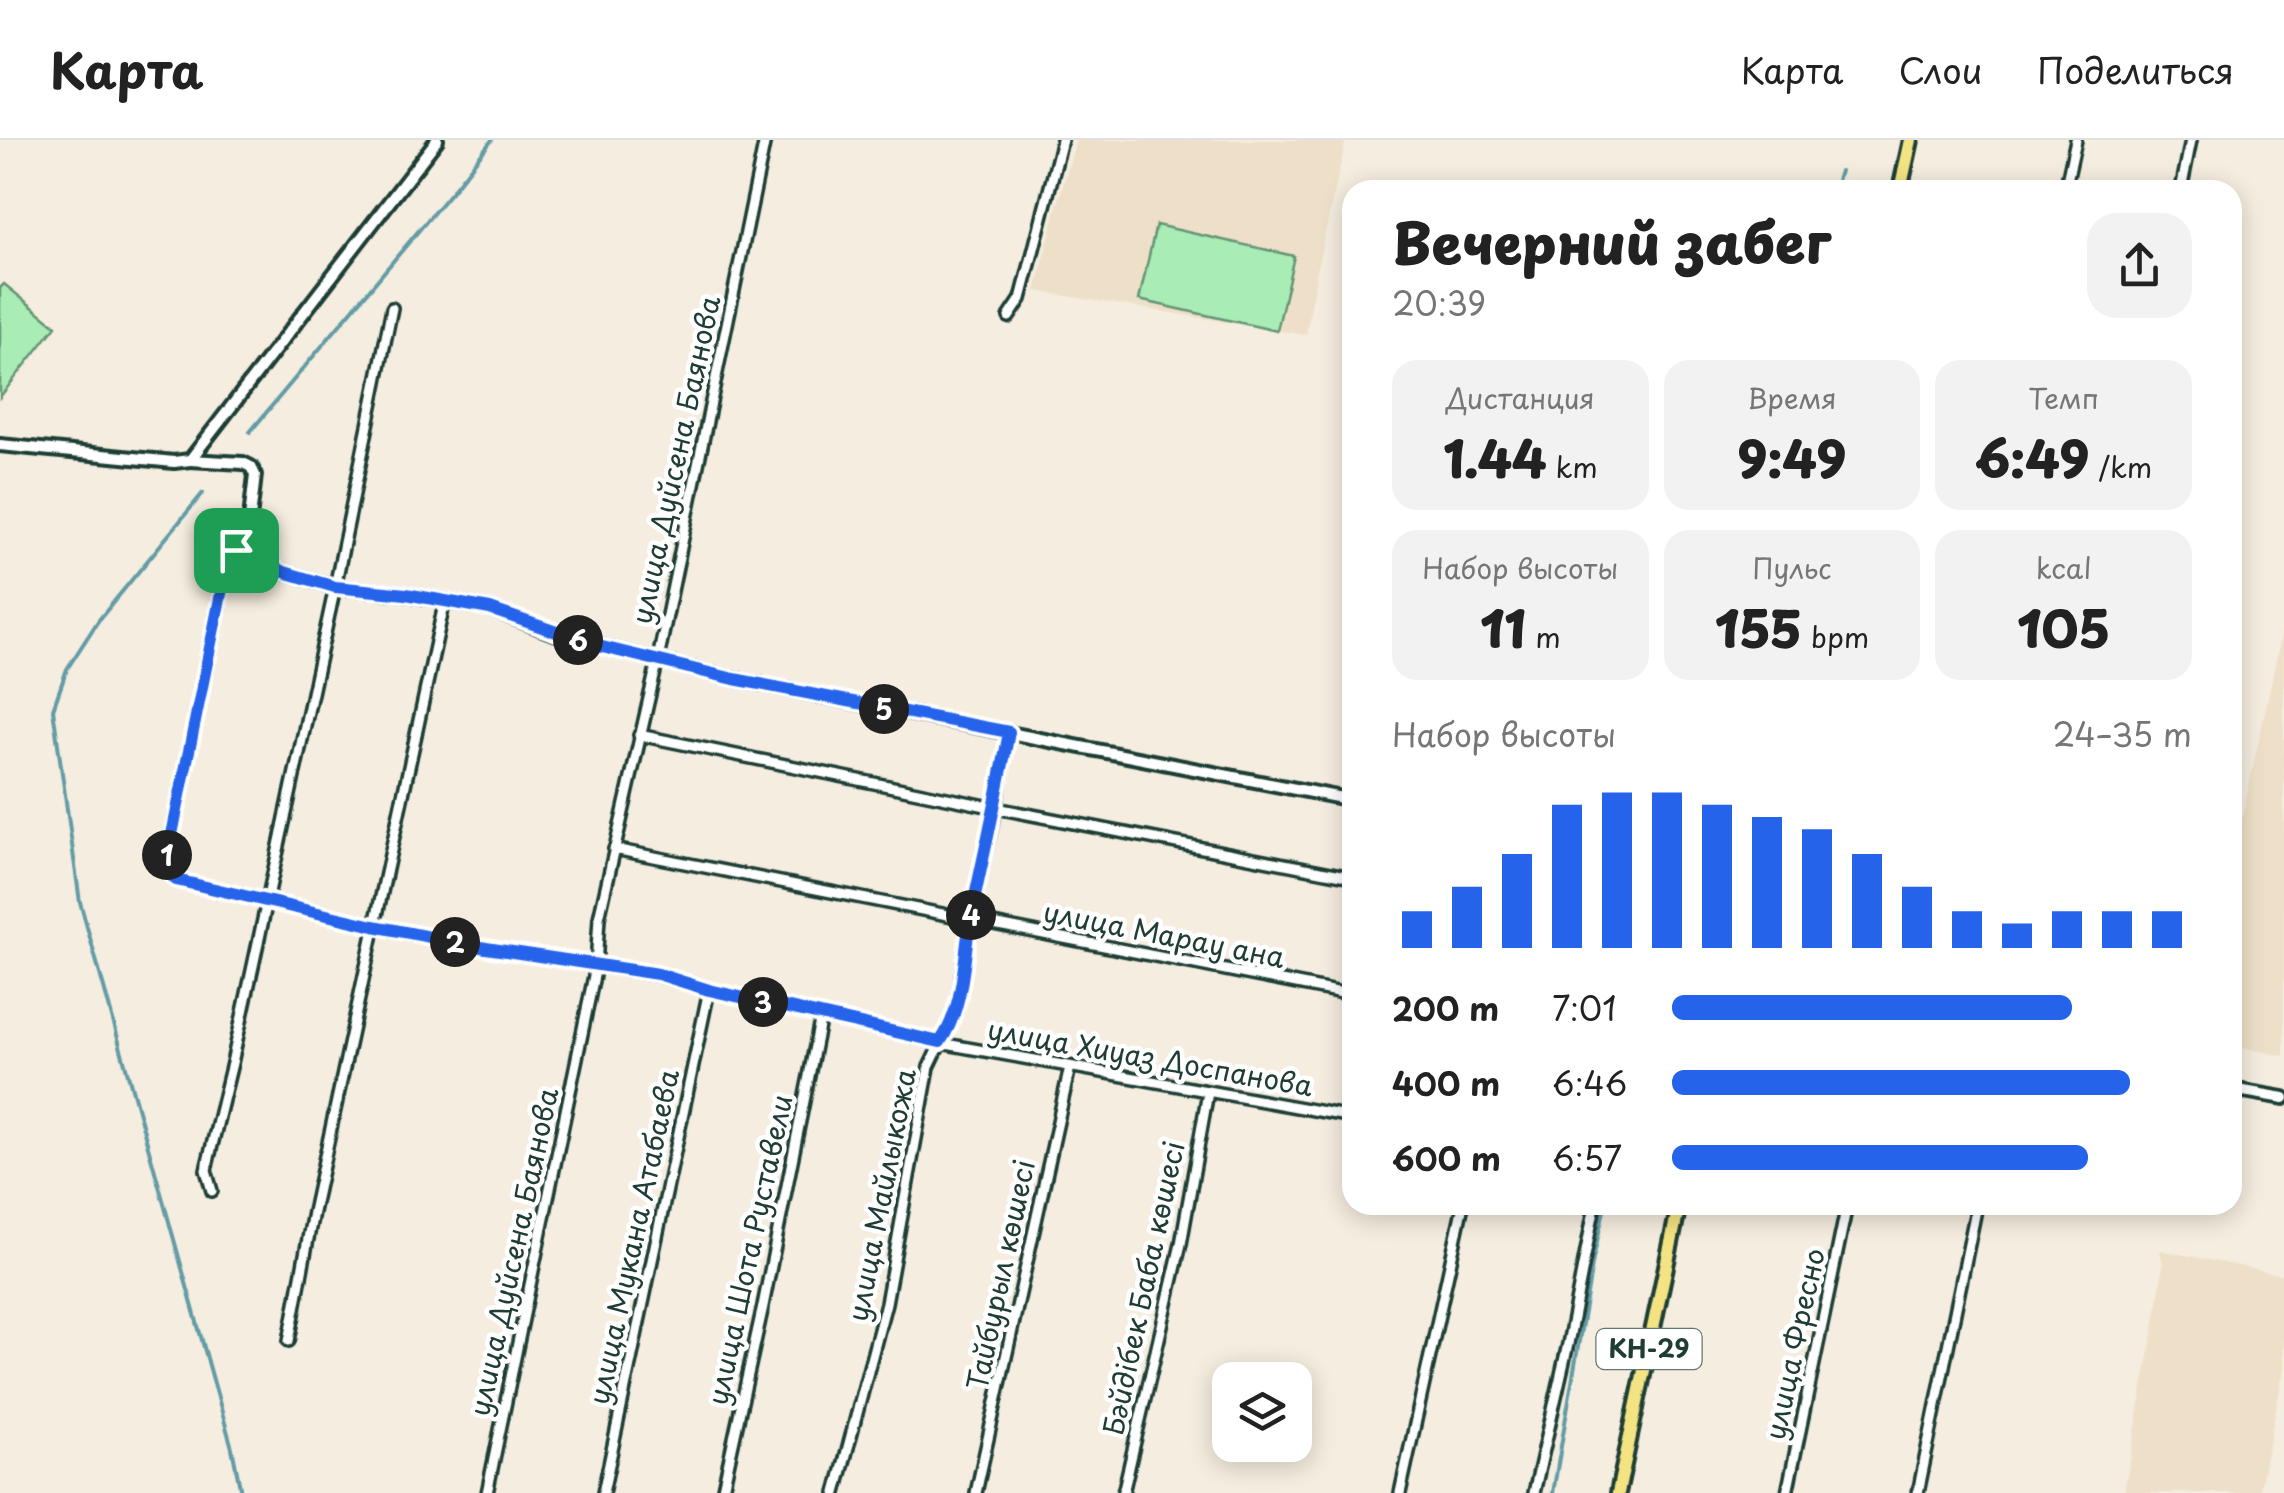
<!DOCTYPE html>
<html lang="ru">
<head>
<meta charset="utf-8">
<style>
  :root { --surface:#fff; --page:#f2f2f2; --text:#222; --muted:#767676; --line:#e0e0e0; --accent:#2563eb }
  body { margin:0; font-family:"Playpen Sans",sans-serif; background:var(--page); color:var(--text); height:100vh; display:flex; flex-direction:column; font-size:38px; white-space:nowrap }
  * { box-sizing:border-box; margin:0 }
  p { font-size:32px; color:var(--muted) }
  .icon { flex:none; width:55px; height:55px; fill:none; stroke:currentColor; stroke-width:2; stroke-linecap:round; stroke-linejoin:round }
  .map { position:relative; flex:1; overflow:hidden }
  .details { position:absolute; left:1342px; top:40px; width:900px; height:1035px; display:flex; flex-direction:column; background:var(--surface); border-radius:30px; box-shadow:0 5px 25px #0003 }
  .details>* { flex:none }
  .buttons { position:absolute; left:1212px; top:1222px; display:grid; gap:20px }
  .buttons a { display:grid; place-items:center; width:100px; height:100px; border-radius:20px; background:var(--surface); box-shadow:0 5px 25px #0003; font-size:50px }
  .pin { position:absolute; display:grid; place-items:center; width:85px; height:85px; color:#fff; margin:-42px; border-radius:20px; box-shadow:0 5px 15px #0006 }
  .km { position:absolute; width:50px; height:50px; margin:-25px; border-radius:50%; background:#222; color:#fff; font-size:28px; line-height:50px; text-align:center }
  .round { display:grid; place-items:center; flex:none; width:105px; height:105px; border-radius:30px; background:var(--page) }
  .summary { display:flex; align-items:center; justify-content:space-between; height:170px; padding:0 50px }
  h1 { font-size:55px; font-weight:800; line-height:75px }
  .metrics { display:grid; grid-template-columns:repeat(3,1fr); gap:15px; height:170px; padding:10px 50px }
  .metrics div { display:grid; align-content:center; border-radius:25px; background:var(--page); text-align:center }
  .metrics b { font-size:50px; font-weight:800 }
  .metrics small { font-size:28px; font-weight:400 }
  .metrics p { font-size:28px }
  .chart { height:280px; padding:20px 50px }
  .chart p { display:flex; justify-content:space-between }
  .chart svg { width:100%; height:180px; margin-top:10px; stroke:var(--accent); stroke-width:6 }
  ul { padding:0 50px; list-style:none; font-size:32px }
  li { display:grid; grid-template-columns:160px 120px 1fr; align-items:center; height:75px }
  li i { height:25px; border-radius:12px; background:var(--accent) }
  header { display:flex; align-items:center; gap:60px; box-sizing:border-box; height:140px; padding:0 50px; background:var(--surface); border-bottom:2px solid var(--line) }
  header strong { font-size:48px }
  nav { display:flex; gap:55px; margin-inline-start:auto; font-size:35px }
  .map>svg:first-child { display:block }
</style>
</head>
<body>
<header>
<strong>Карта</strong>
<nav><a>Карта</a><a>Слои</a><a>Поделиться</a></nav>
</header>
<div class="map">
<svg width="2284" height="1353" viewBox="0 0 2284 1353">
  <rect width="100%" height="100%" fill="#f5eddf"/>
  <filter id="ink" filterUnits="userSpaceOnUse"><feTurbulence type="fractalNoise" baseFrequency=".01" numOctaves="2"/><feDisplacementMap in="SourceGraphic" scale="20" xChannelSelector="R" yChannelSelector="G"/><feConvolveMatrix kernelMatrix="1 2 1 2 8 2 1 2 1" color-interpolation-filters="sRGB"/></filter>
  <g filter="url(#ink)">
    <g fill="#eee0c8">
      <path d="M 1076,0 L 1346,0 L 1319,120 L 1306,195 L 1036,151 L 1056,69 Z"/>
      <path d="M 2284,482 L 2284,916 L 2233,906 L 2232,726 Z"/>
      <path d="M 2160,1110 L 2284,1135 L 2284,1229 L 2259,1353 L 2124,1353 L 2156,1177 L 2163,1124 Z"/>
    </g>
    <g fill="#a9ecb6" stroke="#649475" stroke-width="2.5">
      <path d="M 1156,85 L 1294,116 L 1277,191 L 1139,160 Z"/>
      <path d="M 4,144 L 56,186 L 0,257 L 0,148 Z"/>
    </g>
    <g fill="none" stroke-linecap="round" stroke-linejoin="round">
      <g stroke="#639ca6" stroke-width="4">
        <path d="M 1834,50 L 1840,31"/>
        <path d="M 250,292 L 451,52 L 492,0"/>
        <path d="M 203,353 L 98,481 L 67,529 L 53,569 L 80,762 L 232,1308 L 241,1353"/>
        <path d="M 1553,1353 L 1593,1119 L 1605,1065"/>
      </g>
      <g stroke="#1f3d34" stroke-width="16">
        <g id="minor">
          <path d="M 2065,50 L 2076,0"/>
          <path d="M 2181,50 L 2191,0"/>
          <path d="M 1009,177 L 1021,159 L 1062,0"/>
          <path d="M 251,397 L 236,410 L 226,429 L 166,724 L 168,731 L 176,740 L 374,786 L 486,808 L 657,835 L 709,850 L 940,903 L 1352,977"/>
          <path d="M 639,595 L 996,668 L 1352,737"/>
          <path d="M 614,709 L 1352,855"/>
          <path d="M 212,1051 L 206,1030 L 232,923 L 335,447 L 392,168"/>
          <path d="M 289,1201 L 313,1072 L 445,460"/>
          <path d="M 487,1353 L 596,826 L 599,778 L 658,519 L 765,0"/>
          <path d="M 603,1353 L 709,850"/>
          <path d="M 722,1353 L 763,1166 L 821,876"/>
          <path d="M 836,1353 L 886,1163 L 929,927 L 956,871 L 970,779 L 996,668 L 1009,592"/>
          <path d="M 976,1353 L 1070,927"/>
          <path d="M 1123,1353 L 1181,1104 L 1208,952"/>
          <path d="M 1400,1353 L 1463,1065"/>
          <path d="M 1534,1353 L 1568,1204 L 1595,1065"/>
          <path d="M 1787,1353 L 1847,1065"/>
          <path d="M 1918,1353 L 1977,1065"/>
        </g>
      </g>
      <g stroke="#1f3d34" stroke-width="18">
        <g id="tertiary">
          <path d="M 0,305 L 174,322 L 190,320 L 437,0"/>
          <path d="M 190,320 L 243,323 L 251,327 L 255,335 L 249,387 L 251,397 L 256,410 L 266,422 L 281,431 L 335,447 L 405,454 L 490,469 L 551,492 L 595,505 L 734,539 L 1352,660"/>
          <path d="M 2232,949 L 2284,958"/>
        </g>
      </g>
      <g stroke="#1f3d34" stroke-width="20">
        <g id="primary">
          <path d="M 1900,50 L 1911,0"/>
          <path d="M 1618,1353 L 1679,1065"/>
        </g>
      </g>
      <use href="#minor" stroke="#fff" stroke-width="9"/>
      <use href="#tertiary" stroke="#fff" stroke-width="10"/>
      <use href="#primary" stroke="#f4e382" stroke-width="12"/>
    </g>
  </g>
  <g fill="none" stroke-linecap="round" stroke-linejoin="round" filter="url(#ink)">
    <g stroke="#fff" stroke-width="20">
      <path id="route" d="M 251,396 L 256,410 L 266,422 L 281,431 L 335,447 L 406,454 L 490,469 L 594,505 L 734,539 L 1009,592 C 998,653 984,714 971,775 C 963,818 965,866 940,902 L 709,850 L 658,834 L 486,808 L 374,786 L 176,740 L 168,732 L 166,724 L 226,429 L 236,410 Z"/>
    </g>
    <use href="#route" stroke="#2563eb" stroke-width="12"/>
  </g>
  <g text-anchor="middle" stroke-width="9" stroke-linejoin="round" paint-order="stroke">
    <rect fill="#fff" stroke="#627771" stroke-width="2.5" x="1596.5" y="1189" width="105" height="40" rx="8"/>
    <g font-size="25" font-weight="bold" fill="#1f3d34">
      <text x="1649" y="1218">КН-29</text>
    </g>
    <g font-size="28" fill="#1f3d34" stroke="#fff">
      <text transform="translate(676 320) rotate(-78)" y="10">улица Дуйсена Баянова</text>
      <text transform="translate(1164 795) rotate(11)" y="10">улица Марау ана</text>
      <text transform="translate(1150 918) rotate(10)" y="10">улица Хиуаз Доспанова</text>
      <text transform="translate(882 1055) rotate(-79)" y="10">улица Майлыкожа</text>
      <text transform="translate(634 1097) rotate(-78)" y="10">улица Мукана Атабаева</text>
      <text transform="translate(750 1110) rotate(-78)" y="10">улица Шота Руставели</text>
      <text transform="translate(514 1112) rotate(-78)" y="10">улица Дуйсена Баянова</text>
      <text transform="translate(1001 1135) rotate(-78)" y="10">Тайбурыл көшесі</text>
      <text transform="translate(1144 1148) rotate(-78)" y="10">Бәйдібек Баба көшесі</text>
      <text transform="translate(1795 1204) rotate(-78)" y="10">улица Фресно</text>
    </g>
  </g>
</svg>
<div class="buttons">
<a><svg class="icon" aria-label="layers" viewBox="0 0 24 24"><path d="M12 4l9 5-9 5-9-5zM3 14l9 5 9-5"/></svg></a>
</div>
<div class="pin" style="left:236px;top:410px;background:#1e9e55"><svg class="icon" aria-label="arrive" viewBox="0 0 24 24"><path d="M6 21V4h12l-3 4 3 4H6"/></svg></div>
<b class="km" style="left:167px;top:715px">1</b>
<b class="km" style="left:455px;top:802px">2</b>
<b class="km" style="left:763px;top:862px">3</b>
<b class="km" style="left:971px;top:775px">4</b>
<b class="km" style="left:884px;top:569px">5</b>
<b class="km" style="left:578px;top:500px">6</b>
<section class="details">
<div class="summary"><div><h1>Вечерний забег</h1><p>20:39</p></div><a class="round"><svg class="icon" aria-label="share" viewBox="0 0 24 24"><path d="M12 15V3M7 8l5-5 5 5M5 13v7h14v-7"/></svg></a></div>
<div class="metrics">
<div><p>Дистанция</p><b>1.44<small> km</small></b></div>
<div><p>Время</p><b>9:49</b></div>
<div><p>Темп</p><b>6:49<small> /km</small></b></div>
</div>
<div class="metrics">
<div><p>Набор высоты</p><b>11<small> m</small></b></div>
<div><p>Пульс</p><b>155<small> bpm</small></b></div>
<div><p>kcal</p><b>105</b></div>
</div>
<div class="chart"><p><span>Набор высоты</span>24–35 m</p>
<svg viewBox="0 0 160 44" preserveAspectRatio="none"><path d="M5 44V35M15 44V29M25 44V21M35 44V9M45 44V6M55 44V6M65 44V9M75 44V12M85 44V15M95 44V21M105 44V29M115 44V35M125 44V38M135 44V35M145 44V35M155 44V35"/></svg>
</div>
<ul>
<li><b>200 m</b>7:01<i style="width:77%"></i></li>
<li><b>400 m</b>6:46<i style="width:88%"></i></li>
<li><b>600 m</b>6:57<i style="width:80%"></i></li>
</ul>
</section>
</div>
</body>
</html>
